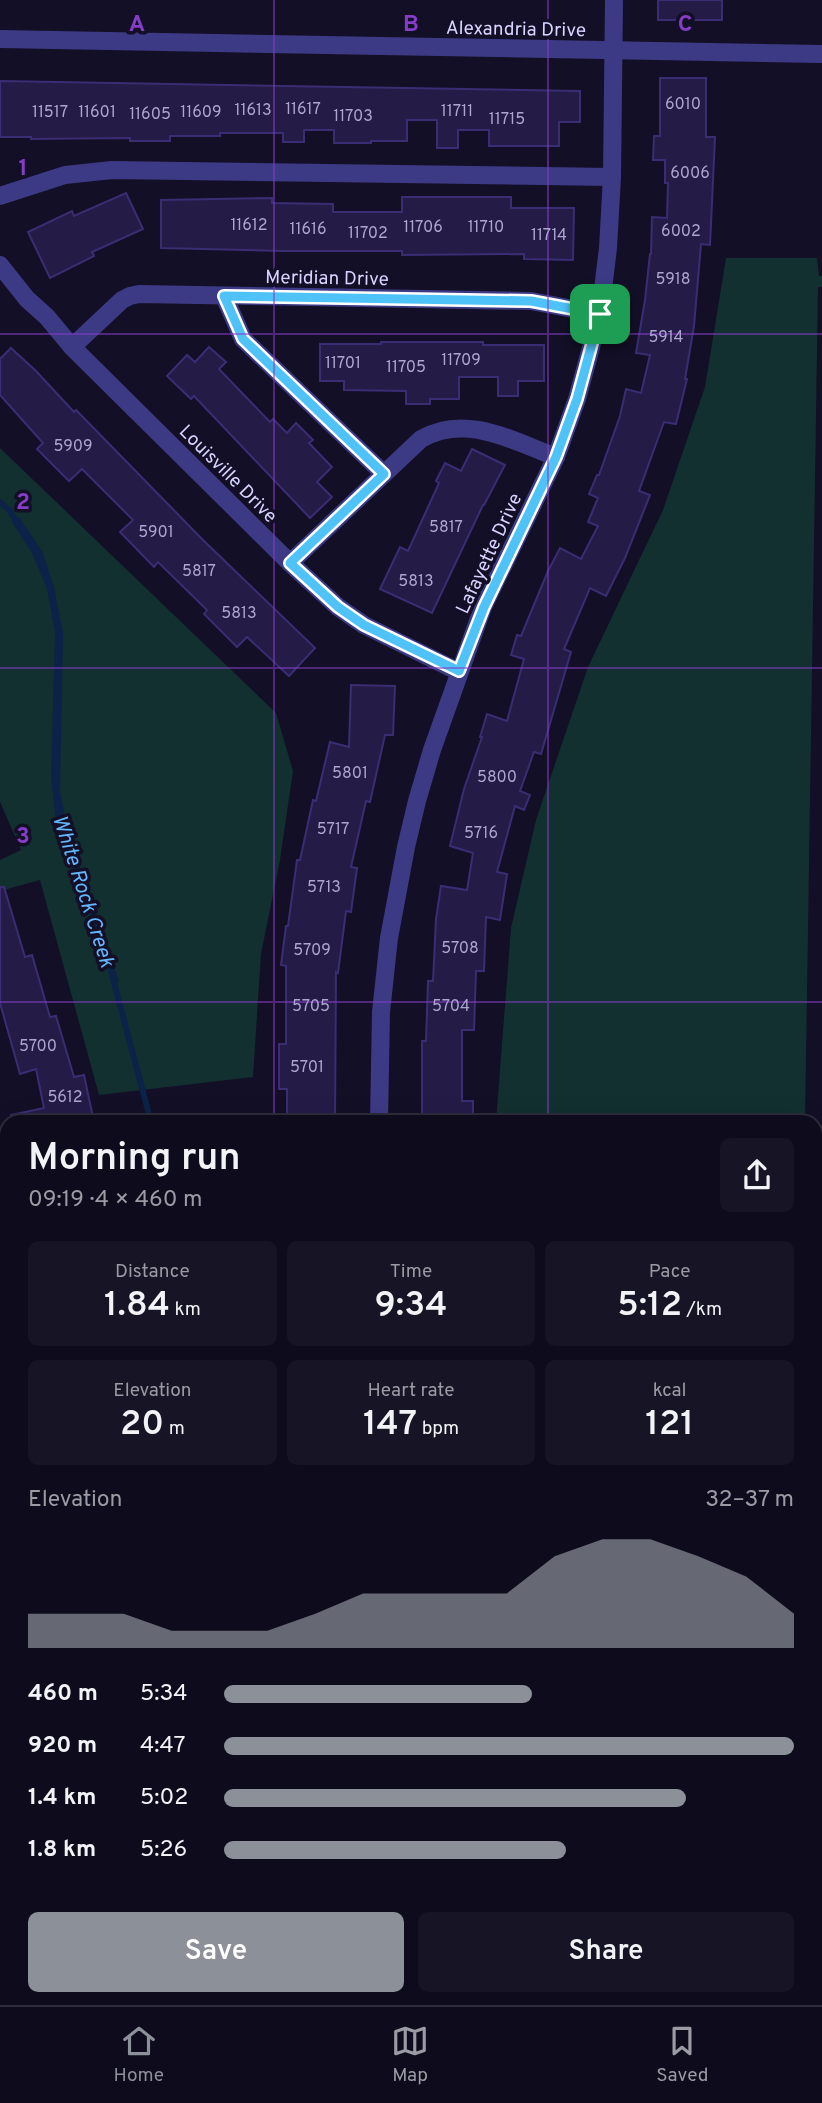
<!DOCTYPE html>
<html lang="en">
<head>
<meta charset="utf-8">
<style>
  :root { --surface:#0e0b1c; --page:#171425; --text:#f1f3f6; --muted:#9b9ba3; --line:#2e2b3b; --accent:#8c9099 }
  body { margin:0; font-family:Overpass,sans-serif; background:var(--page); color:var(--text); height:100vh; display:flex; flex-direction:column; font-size:26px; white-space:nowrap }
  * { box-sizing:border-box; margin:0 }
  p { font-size:23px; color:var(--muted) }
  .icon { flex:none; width:38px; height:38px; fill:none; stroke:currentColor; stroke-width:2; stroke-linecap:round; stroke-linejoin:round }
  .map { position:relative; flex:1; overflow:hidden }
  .details { position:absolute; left:0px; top:1115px; width:822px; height:891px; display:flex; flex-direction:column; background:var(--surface); border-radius:21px 21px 0 0; box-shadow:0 7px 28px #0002,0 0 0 2px var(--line) }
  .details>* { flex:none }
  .pin { position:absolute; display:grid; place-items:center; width:60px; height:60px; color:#fff; margin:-30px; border-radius:14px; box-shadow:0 4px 10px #0006 }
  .round { display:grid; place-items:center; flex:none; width:74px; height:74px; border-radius:10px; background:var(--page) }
  .summary { display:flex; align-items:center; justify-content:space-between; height:119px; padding:0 28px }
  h1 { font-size:38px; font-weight:600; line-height:52px }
  .metrics { display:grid; grid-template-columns:repeat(3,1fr); gap:10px; height:119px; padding:7px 28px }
  .metrics div { display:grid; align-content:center; border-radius:10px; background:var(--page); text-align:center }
  .metrics b { font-size:35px; font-weight:600 }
  .metrics small { font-size:19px; font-weight:400 }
  .metrics p { font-size:19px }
  .chart { height:196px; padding:14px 28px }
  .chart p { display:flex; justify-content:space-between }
  .chart svg { width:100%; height:126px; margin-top:7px; fill:var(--accent); opacity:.7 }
  .action { display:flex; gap:14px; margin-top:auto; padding:14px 28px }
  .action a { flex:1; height:80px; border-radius:10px; background:var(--accent); color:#fff; font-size:28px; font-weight:600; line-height:80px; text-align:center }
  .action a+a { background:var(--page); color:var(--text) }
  ul { padding:0 28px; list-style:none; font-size:23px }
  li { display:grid; grid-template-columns:112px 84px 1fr; align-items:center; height:52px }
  li i { height:18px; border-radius:9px; background:var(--accent) }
  .menu { display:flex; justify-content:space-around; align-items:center; height:98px; border-top:2px solid var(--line); background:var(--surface); font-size:19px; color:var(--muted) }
  .menu a { display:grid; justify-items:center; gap:4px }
  .menu .active { color:var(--accent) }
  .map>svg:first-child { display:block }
</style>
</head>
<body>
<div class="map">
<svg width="822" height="2005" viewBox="0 0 822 2005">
  <rect width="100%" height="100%" fill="#130f26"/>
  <g fill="#12302f">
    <path d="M 726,258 L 817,258 L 819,276 L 822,276 L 822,287 L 818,287 L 805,1122 L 496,1122 L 511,928 L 536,820 L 588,667 L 663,510 L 705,387 Z"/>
    <path d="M 0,448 L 276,713 L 293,771 L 280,860 L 261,954 L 253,1077 L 99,1095 L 40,880 L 0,891 L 0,860 L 21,850 L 0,802 Z"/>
    <path d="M 482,1998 L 791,1999 L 791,2005 L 482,2005 Z"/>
  </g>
  <g fill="#0c2248">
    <path d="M 19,517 L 42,551 L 54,586 L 63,634 L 60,791 L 67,829 L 119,981 L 112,984 L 73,864 L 56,822 L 51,776 L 55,633 L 47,589 L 32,553 L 12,522 Z"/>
    <path d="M 106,1999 L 239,1998 L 239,2005 L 104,2005 Z"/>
    <rect x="491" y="1999" width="97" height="6"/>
  </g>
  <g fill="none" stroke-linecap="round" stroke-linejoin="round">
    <g stroke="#0c2248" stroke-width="6">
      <path d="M 0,502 L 10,511 L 18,525"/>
      <path d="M 112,975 L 151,1122"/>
    </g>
  </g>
  <g fill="#241b47" stroke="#3b2d73" stroke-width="2">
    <rect x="658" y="0" width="64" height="20"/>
    <path d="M 660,78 L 706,78 L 706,137 L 715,137 L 710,245 L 701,244 L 694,326 L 685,379 L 687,379 L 676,424 L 664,422 L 639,491 L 650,495 L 625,558 L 606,596 L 590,588 L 564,649 L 571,652 L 541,754 L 534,752 L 520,791 L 530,795 L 524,810 L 515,806 L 497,872 L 507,874 L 500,920 L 486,917 L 484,971 L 476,971 L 474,1030 L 462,1030 L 462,1101 L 473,1101 L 473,1122 L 422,1122 L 422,1041 L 426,1041 L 428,981 L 433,981 L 436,919 L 441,886 L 467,890 L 473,853 L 450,846 L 464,789 L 482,737 L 480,737 L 487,714 L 507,721 L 524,659 L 511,655 L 517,635 L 521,636 L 548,571 L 560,548 L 581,559 L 598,526 L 588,522 L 598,498 L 589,494 L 597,475 L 599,475 L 620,416 L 626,389 L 641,393 L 650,355 L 636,353 L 645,300 L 650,254 L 651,254 L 652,217 L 667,218 L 668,183 L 665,183 L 665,160 L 653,160 L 654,136 L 660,136 Z"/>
    <path d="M 0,81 L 580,91 L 580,122 L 559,122 L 559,146 L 489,146 L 489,130 L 458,130 L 458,148 L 437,148 L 437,120 L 407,120 L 407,141 L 371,141 L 371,143 L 334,143 L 334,130 L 304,130 L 304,142 L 283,142 L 283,133 L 220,133 L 220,136 L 170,136 L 170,141 L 130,141 L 130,138 L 31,139 L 31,137 L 0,137 Z"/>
    <path d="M 126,193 L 143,229 L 92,252 L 94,256 L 50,278 L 28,232 L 72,211 L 74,216 Z"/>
    <path d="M 402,197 L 511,197 L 511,208 L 574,208 L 573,260 L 524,259 L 524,254 L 402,255 L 402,251 L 282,251 L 161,248 L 161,200 L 272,198 L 272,203 L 333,204 L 333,212 L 402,212 Z"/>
    <path d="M 381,342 L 483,342 L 483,345 L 544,345 L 544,381 L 518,381 L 518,396 L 498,396 L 498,377 L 459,377 L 459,399 L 430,399 L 430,404 L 406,404 L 406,391 L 344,390 L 344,381 L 320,381 L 320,344 L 381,344 Z"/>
    <path d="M 209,347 L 226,362 L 219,369 L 270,422 L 273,419 L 287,433 L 296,423 L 313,440 L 309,443 L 332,467 L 317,482 L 332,497 L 310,518 L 194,396 L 191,399 L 167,376 L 187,355 L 195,362 Z"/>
    <path d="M 11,348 L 36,371 L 74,412 L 76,410 L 203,540 L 315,648 L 289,676 L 247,637 L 237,647 L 204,614 L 207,610 L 158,562 L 154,567 L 120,532 L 133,520 L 82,469 L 69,481 L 37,449 L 43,443 L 0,395 L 0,359 Z"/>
    <path d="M 472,449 L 505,465 L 484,505 L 483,505 L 432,613 L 380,589 L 400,547 L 408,551 L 439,483 L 436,481 L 445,463 L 461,471 Z"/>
    <path d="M 351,685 L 395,686 L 393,735 L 385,735 L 370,802 L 366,801 L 351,867 L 357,868 L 351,912 L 346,911 L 338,973 L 336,972 L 335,1122 L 287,1122 L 287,1089 L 279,1089 L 279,1044 L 286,1044 L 286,966 L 281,965 L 286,926 L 288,926 L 297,860 L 300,860 L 313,800 L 316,801 L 330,742 L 349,747 Z"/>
    <path d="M 0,887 L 4,887 L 25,957 L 32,955 L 50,1017 L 56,1016 L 74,1077 L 84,1075 L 94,1122 L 12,1122 L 11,1115 L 44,1108 L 36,1069 L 20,1074 L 0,1003 Z"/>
  </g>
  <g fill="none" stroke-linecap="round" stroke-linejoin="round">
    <g stroke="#3d3a85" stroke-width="18">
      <path d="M 0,39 L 822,54"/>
      <path d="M 0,196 L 65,175 L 112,170 L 612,177"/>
      <path d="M 0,265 L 27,299 L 47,317 L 72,347 L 290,563 L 338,607 L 364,625 L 459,672"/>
      <path d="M 224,296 L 243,339 L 384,474"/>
      <path d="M 72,347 L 122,300 L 130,296 L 139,294 L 531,301 L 600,314"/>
      <path d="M 290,563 L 421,439 C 466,413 513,441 556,457"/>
      <path d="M 379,1122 L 381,1012 L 389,938 L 406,847 L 417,801 L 432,750 L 483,607 L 556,457 L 577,399 L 600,314 L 608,248 L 612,177 L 614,0"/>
      <path d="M 0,1210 L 7,1269"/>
      <path d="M 0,1737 L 7,1701"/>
      <path d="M 0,1852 L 7,1853"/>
      <path d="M 816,1888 L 822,1887"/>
      <path d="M 363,2005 L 363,1998"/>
    </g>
  </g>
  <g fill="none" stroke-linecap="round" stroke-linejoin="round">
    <g stroke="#fff" stroke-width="14">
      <path id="route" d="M 224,296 L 531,301 L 600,314 L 577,399 L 556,457 L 484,607 L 459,671 L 364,625 L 338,607 L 290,563 L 384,474 L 243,339 Z"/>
    </g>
    <use href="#route" stroke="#4fc3f7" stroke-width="9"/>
  </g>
  <path fill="none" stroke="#843dc5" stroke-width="2" stroke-opacity="0.55" d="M 274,0 L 274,1122M 548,0 L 548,1122M 0,334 L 822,334M 0,668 L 822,668M 0,1002 L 822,1002M 0,1337 L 7,1337M 816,1337 L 822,1337M 0,1671 L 7,1671M 816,1671 L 822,1671M 274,1998 L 274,2005M 548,1998 L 548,2005"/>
  <g text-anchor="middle" stroke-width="7" stroke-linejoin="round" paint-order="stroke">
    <g font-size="16" fill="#aca6d1">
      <text x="683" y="109">6010</text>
      <text x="303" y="114">11617</text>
      <text x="253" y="115">11613</text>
      <text x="457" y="116">11711</text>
      <text x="50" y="117">11517</text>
      <text x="97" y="117">11601</text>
      <text x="201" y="117">11609</text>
      <text x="150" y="119">11605</text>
      <text x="353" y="121">11703</text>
      <text x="507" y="124">11715</text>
      <text x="690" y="178">6006</text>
      <text x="249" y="230">11612</text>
      <text x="423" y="232">11706</text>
      <text x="486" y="232">11710</text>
      <text x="308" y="234">11616</text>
      <text x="681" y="236">6002</text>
      <text x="368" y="238">11702</text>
      <text x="549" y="240">11714</text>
      <text x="673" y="284">5918</text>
      <text x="666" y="342">5914</text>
      <text x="461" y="365">11709</text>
      <text x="343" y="368">11701</text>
      <text x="406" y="372">11705</text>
      <text x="73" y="451">5909</text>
      <text x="446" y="532">5817</text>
      <text x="156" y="537">5901</text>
      <text x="199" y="576">5817</text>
      <text x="416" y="586">5813</text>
      <text x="239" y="618">5813</text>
      <text x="350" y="778">5801</text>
      <text x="497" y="782">5800</text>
      <text x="333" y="834">5717</text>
      <text x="481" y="838">5716</text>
      <text x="324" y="892">5713</text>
      <text x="460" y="953">5708</text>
      <text x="312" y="955">5709</text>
      <text x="311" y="1011">5705</text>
      <text x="451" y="1011">5704</text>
      <text x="38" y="1051">5700</text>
      <text x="307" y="1072">5701</text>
      <text x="65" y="1102">5612</text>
    </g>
    <g font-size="19" fill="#d9d4ff" stroke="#130f26">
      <text transform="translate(516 28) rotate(1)" y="7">Alexandria Drive</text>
      <text transform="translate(327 277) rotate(1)" y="7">Meridian Drive</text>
      <text transform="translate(229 473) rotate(45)" y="7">Louisville Drive</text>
      <text transform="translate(488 553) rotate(-65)" y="7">Lafayette Drive</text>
    </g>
    <g font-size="21" font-style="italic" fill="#62b6ff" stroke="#130f26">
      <text transform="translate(84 891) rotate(72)" y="7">White Rock Creek</text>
    </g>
  </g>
  <g font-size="23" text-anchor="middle" font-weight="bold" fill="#843dc5" stroke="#130f26" stroke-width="7" stroke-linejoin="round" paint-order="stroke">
    <text x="137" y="31">A</text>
    <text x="411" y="31">B</text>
    <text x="685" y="31">C</text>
    <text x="23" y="175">1</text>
    <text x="23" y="509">2</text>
    <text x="23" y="843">3</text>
  </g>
</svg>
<div class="pin" style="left:600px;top:314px;background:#1e9e55"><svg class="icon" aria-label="arrive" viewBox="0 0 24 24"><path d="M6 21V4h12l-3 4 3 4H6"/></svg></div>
<section class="details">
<div class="summary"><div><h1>Morning run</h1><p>09:19 · 4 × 460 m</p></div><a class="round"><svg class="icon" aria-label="share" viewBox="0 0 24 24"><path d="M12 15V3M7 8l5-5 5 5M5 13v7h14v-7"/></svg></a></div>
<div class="metrics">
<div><p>Distance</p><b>1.84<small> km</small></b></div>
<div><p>Time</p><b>9:34</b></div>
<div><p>Pace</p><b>5:12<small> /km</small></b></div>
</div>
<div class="metrics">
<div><p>Elevation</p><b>20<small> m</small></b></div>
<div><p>Heart rate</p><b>147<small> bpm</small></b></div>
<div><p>kcal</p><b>121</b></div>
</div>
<div class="chart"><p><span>Elevation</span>32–37 m</p>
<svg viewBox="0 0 160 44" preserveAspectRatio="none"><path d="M0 44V32L10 32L20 32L30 38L40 38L50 38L60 32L70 25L80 25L90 25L100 25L110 12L120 6L130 6L140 12L150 19L160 32V44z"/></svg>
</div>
<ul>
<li><b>460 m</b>5:34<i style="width:54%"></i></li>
<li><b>920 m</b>4:47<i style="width:100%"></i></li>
<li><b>1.4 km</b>5:02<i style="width:81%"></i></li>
<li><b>1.8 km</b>5:26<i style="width:60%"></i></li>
</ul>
<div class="action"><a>Save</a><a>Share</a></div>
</section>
</div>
<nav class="menu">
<a class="active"><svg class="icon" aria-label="home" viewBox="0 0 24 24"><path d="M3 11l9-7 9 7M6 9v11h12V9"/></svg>Home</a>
<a><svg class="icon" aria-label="map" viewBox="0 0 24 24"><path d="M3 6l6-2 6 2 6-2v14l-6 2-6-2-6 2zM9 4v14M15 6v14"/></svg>Map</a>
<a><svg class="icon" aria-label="saved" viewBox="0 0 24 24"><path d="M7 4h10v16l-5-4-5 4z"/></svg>Saved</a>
</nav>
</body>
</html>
